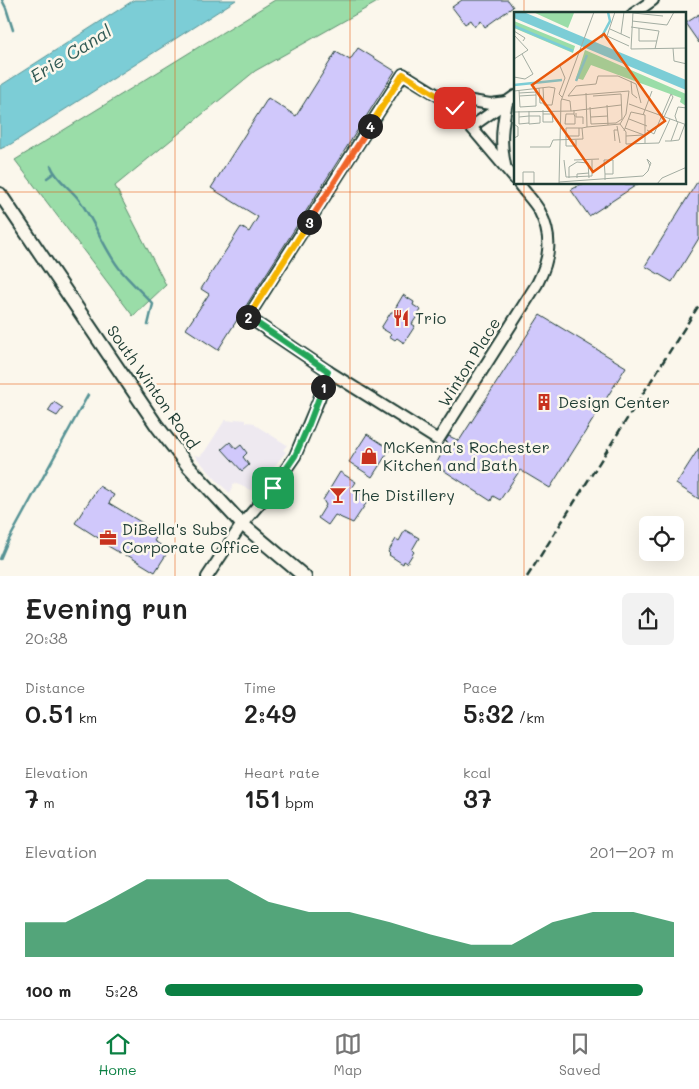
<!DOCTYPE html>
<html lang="en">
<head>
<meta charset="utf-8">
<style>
  :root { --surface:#fff; --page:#f2f2f2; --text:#222; --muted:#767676; --line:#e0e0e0; --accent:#0b8043 }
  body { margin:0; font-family:Mali,sans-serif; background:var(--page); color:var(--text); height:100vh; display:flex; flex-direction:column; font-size:19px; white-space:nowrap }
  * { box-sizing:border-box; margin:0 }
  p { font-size:16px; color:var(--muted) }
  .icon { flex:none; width:28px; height:28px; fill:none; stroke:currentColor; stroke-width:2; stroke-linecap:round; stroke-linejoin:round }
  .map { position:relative; height:576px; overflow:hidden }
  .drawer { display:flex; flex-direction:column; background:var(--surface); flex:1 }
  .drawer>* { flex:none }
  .tools { position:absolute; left:639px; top:516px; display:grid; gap:10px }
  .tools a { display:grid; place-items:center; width:45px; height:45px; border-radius:8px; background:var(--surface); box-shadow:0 5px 20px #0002; font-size:25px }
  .pin { position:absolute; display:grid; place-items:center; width:42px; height:42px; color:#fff; margin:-21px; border-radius:10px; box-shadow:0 2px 8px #0006 }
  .km { position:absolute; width:25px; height:25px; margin:-12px; border-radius:50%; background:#222; color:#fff; font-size:14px; line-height:25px; text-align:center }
  .round { display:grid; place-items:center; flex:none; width:52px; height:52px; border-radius:8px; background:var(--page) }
  .headline { display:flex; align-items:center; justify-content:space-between; height:85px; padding:0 25px }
  h1 { font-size:28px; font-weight:600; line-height:38px }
  .stats { display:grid; grid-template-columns:repeat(3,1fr); gap:8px; height:85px; padding:5px 25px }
  .stats div { display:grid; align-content:center }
  .stats b { font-size:25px; font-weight:600 }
  .stats small { font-size:14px; font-weight:400 }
  .stats p { font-size:14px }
  .chart { height:140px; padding:10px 25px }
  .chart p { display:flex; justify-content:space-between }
  .chart svg { width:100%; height:90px; margin-top:5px; fill:var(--accent); opacity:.7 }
  ul { padding:0 25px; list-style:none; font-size:16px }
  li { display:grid; grid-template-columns:80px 60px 1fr; align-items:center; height:38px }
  li i { height:12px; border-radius:6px; background:var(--accent) }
  .dock { display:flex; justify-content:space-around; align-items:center; height:70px; border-top:1px solid var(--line); background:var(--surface); font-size:14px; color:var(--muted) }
  .dock a { display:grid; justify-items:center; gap:2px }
  .dock .current { color:var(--accent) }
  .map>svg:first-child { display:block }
</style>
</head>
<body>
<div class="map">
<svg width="699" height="577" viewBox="0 0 699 577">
  <rect width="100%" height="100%" fill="#fbf7ec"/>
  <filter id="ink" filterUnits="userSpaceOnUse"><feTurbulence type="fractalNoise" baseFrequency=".02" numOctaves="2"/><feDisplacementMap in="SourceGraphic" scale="10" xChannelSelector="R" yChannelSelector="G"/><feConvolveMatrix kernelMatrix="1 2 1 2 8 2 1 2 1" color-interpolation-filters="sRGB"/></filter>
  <g filter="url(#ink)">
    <path fill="#eee9f0" d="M 235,419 L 246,420 L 246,422 L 255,423 L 255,425 L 287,445 L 283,450 L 286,452 L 254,491 L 234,483 L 230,493 L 221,485 L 194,455 L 200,456 L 205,451 L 225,420 L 234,421 Z"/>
    <path fill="#9adda8" stroke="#5c8d6e" d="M 275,0 L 381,0 L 255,71 L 115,186 L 166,285 L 133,316 L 15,160 Z"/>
    <path fill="#7ccdd6" stroke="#579395" d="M 134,0 L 236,0 L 11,144 L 0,149 L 0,86 Z"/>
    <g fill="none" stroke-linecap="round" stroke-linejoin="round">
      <g stroke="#579395" stroke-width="2.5">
        <path d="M 2,0 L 6,8 L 13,30"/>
        <path d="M 51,166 C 56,180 72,189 80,201 C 95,222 103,247 119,268 C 129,281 142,292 153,304 L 148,325"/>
        <path d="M 47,178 L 54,173"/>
        <path d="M 0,559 L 6,545 L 88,395"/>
      </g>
    </g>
    <g fill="#d0c8fb" stroke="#1f3d34">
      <path d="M 462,0 L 508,0 L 513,7 L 485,27 L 481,21 L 475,26 L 471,20 L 465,24 L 452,7 Z"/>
      <path d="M 699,14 L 699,43 L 685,23 Z"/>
      <path d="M 358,48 L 395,71 L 218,350 L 186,329 L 209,294 L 201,289 L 241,227 L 249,232 L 258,217 L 211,188 L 268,98 L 296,116 L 336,52 L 350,60 Z"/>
      <path d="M 699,179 L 699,238 L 672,282 L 645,266 Z"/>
      <path d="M 581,184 L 638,184 L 589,216 L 571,190 Z"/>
      <path d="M 403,295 L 414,302 L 413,305 L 421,310 L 412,324 L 415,326 L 404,343 L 397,338 L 395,340 L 389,336 L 391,334 L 381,328 L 391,312 L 393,312 Z"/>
      <path d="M 540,315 L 626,367 L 550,488 L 520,470 L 500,500 L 493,496 L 491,501 L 440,468 L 436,464 L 448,442 L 445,441 L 449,436 L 459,441 Z"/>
      <path d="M 54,402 L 63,408 L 57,416 L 48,411 Z"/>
      <path d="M 367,434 L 390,449 L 372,477 L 349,462 Z"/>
      <path d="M 230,442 L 236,449 L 241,445 L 247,453 L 243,457 L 249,465 L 242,471 L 222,449 Z"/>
      <path d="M 699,448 L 699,499 L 676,484 Z"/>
      <path d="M 340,472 L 356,482 L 352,488 L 369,499 L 353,523 L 335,515 L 328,525 L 318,518 L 326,505 L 323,500 Z"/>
      <path d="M 99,486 L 114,495 L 109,503 L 159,533 L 154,541 L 169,550 L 155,572 L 127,555 L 126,556 L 121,552 L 120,553 L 108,546 L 103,541 L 75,523 Z"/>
      <path d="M 405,530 L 419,538 L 412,550 L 414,552 L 407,563 L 404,561 L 403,564 L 389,555 L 390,554 L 388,552 L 396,539 L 399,541 Z"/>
    </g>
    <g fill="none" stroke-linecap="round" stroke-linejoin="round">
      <g stroke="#1f3d34" stroke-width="14">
        <g id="minor">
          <path d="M 633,14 L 653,0"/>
          <path d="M 442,96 L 490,104 L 507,102"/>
          <path d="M 471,127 L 515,96"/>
          <path d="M 505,165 C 500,140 502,127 507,102"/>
          <path d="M 515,179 L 455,108 L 447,101 L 403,74 L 248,317 L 328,371 L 438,440 L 537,284 C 550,259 553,238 540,212 C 535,202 525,193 519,184"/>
          <path d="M 207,577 L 242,524 L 273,488 L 295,456 L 319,399 L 328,371"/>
        </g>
      </g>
      <g stroke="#1f3d34" stroke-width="16">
        <path id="major" d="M 0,194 L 157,426 L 189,467 L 242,524 L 305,577"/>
      </g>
      <use href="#minor" stroke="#fbf7ec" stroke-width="10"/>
      <use href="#major" stroke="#fbf7ec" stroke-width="12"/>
      <path stroke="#1f3d34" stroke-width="2.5" stroke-dasharray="8 4" stroke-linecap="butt" d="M 527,577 L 699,305"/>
    </g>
  </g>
  <g fill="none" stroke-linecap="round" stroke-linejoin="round" filter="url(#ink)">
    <g stroke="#fff" stroke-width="10">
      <path id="split-1" d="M 273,488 L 295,456 L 309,424 L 323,387"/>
    </g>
    <g stroke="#fff" stroke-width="10">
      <path id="split-2" d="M 248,317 L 328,371 L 323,387"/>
    </g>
    <g stroke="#fff" stroke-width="10">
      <path id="split-3" d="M 248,317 L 309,222"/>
    </g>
    <g stroke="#fff" stroke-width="10">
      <path id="split-4" d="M 309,222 L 370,126"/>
    </g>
    <g stroke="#fff" stroke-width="10">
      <path id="split-5" d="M 370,126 L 403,74 L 447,102 L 455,108"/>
    </g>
    <use href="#split-1" stroke="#22a559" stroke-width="6"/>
    <use href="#split-2" stroke="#22a559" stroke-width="6"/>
    <use href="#split-3" stroke="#f5b400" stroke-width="6"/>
    <use href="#split-4" stroke="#f0652b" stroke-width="6"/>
    <use href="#split-5" stroke="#f5b400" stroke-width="6"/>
  </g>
  <path fill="none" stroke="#e8590c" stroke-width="1" stroke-opacity="0.55" d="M 175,0 L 175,577M 350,0 L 350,577M 524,0 L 524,14M 524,184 L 524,577M 0,192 L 699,192M 0,384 L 699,384"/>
  <defs>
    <g id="restaurant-bare" transform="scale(1.35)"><path d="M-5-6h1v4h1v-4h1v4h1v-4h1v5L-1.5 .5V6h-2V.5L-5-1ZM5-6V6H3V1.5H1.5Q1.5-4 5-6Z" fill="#c8321e" stroke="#fbf7ec" stroke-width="2.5" paint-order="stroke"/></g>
    <g id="building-bare" transform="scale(1.35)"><path d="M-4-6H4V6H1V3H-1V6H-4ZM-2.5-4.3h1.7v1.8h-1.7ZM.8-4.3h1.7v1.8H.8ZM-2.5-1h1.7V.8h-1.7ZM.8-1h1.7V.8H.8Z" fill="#c8321e" stroke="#fbf7ec" stroke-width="2.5" paint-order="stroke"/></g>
    <g id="shop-bare" transform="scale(1.35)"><path d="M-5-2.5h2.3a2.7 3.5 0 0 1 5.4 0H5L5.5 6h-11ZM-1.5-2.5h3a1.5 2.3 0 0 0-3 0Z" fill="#c8321e" stroke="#fbf7ec" stroke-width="2.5" paint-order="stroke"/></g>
    <g id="bar-bare" transform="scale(1.35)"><path d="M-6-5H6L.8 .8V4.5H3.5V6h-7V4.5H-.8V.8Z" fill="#c8321e" stroke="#fbf7ec" stroke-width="2.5" paint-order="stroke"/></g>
    <g id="office-bare" transform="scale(1.35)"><path d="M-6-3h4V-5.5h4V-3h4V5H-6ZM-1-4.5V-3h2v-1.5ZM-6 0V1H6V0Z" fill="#c8321e" stroke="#fbf7ec" stroke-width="2.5" paint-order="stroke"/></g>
  </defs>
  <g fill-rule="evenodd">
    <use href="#restaurant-bare" x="401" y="318"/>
    <use href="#building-bare" x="544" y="402"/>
    <use href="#shop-bare" x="369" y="456"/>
    <use href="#bar-bare" x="338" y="495"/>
    <use href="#office-bare" x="108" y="538"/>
  </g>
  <g text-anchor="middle" stroke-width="5" stroke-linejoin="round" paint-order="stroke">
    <g font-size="16" fill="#1f3d34" stroke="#fbf7ec" text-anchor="start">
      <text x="415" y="324">Trio</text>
      <text x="558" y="408">Design Center</text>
      <text x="383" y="453">McKenna's Rochester<tspan x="383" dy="18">Kitchen and Bath</tspan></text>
      <text x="352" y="501">The Distillery</text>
      <text x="122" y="535">DiBella's Subs<tspan x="122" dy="18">Corporate Office</tspan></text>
    </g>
    <g font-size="16" fill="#1f3d34" stroke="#fbf7ec">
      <text transform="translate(469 362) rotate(-58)" y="6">Winton Place</text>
      <text transform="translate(153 387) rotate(55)" y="6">South Winton Road</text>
    </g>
    <g font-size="18" font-style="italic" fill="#325a54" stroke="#fbf7ec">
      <text transform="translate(71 54) rotate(-32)" y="6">Erie Canal</text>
    </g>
  </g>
  <g transform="translate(514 12)">
    <rect width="172" height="172" fill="#fbf7ec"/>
    <path d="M 19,0 L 60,0 L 60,1 L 54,16 ZM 0,9 L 61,34 L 59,41 L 0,16 ZM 71,38 L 172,82 L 172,94 L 166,90 L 167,86 L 77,53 L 69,68 L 62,66 Z" fill="#9adda8"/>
    <path d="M 0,0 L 12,1 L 172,68 L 172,78 L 0,6 Z" fill="#7ccdd6"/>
    <path fill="none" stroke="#7ccdd6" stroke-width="2.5" d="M 0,14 L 59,39M 87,26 L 96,9 L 94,0M 62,69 L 73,43M 0,73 L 48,68"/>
    <path fill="none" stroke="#a3ada2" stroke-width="1" d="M 101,0 L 93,24 L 115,34M 119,0 L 117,37 L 173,36M 119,1 L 149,4M 118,9 L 153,13 L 160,0M 117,15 L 145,19 L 141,37M 125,16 L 125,29 L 143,29M 96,17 L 116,26M 0,19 L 11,26 L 9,29M 107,22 L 110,0M 0,23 L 14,38 L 0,47M 159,36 L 160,49 L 173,52M 46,54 L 51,66 L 45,82 L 48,85M 0,65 L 11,67 L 19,62 L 8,42M 117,69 L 118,82 L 123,86M 25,76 L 26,91 L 30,91M 5,78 L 6,95 L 22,94 L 22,77M 5,81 L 22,80M 72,81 L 73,115M 5,84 L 22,83M 48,87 L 56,89 L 57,99M 115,92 L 173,113M 93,93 L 94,113M 0,95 L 0,79 L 35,75 L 41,76 L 38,93 L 30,93 L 29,76M 76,95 L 77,112 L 102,111 L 108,107 L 107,82 L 79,84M 60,98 L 60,102 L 61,105 L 61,112 L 51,112 L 52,102 L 60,102M 5,99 L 5,105 L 15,104 L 15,99M 0,100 L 58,99 L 107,93M 62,101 L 62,105 L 69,105 L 69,112M 29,102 L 38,102 L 39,110 L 29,110 L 29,98M 129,103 L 138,79M 15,104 L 26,104 L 26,111 L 15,112 ZM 5,105 L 5,112 L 15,111M 77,105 L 94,104M 115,107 L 133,114M 163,110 L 161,104 L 164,95 L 173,96M 0,112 L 4,115 L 4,124 L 0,126 L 0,135M 106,112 L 112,120 L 112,132 L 145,131 L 156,107M 103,114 L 106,131M 73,115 L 106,112 L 112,102 L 115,79 L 54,84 L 62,74 L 82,72 L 84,64 L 104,64 L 122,72 L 127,91M 111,116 L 130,123M 133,118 L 140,122 L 157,82 L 159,85 L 150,105M 110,119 L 117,100 L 131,103 L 131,131M 52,124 L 52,116 L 65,116M 112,124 L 129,123M 52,128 L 52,124 L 65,124 L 65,116 L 68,116M 52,128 L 52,134 L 62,134 L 62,128M 101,129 L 100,118 L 104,118M 151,129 L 157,129 L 164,110M 157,129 L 165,128 L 171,112M 16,135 L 36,135 L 39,128 L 69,127 L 68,116 L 73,115M 50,148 L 52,165 L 55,165 L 78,164 L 78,148M 60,148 L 85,147M 91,162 L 99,162 L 99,148 L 90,148 L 91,162 L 91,168M 55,166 L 55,155 L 63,150 L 74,151 L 75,166M 63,166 L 63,162 L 75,161M 45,170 L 129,164 L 134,159 L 136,153 L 137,151 L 133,147 L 136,154M 9,172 L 9,160 L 20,160 L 20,172M 45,172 L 47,89 L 80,0M 143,172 L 148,166 L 173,155"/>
    <path fill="#e8590c" fill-opacity="0.15" stroke="#e8590c" stroke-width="2.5" d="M 90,22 L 151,109 L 79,160 L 18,73 Z"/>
    <rect width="172" height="172" fill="none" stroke="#1f3d34" stroke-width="2.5"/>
  </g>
</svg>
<div class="tools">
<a><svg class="icon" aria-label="locate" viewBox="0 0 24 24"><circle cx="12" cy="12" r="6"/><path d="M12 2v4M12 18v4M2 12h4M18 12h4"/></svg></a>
</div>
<div class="pin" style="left:273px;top:488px;background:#1e9e55"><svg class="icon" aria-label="arrive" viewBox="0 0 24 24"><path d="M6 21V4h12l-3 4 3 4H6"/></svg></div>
<div class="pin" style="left:455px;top:108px;background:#d93025"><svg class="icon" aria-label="check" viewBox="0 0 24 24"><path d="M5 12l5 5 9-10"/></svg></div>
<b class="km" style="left:323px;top:387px">1</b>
<b class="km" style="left:248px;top:317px">2</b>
<b class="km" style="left:309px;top:222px">3</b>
<b class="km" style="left:370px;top:126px">4</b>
</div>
<section class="drawer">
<div class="headline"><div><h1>Evening run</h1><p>20:38</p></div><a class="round"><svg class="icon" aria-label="share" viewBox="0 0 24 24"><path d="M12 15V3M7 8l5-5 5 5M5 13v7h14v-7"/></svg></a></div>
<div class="stats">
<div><p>Distance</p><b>0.51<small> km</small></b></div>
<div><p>Time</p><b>2:49</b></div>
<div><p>Pace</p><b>5:32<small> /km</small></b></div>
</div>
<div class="stats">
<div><p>Elevation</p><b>7<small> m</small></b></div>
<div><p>Heart rate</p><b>151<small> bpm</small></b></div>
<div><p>kcal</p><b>37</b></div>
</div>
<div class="chart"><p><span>Elevation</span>201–207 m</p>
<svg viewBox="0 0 160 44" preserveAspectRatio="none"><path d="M0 44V27L10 27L20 17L30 6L40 6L50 6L60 17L70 22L80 22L90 27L100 33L110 38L120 38L130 27L140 22L150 22L160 27V44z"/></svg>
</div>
<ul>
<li><b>100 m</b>5:28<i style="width:94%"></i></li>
</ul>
</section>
<nav class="dock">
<a class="current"><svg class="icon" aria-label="home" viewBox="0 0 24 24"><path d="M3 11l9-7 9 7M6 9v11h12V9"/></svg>Home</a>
<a><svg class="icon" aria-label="map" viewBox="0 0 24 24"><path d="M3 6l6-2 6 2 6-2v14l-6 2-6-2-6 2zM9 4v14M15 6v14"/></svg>Map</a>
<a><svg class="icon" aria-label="saved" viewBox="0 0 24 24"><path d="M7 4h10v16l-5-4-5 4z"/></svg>Saved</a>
</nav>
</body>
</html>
